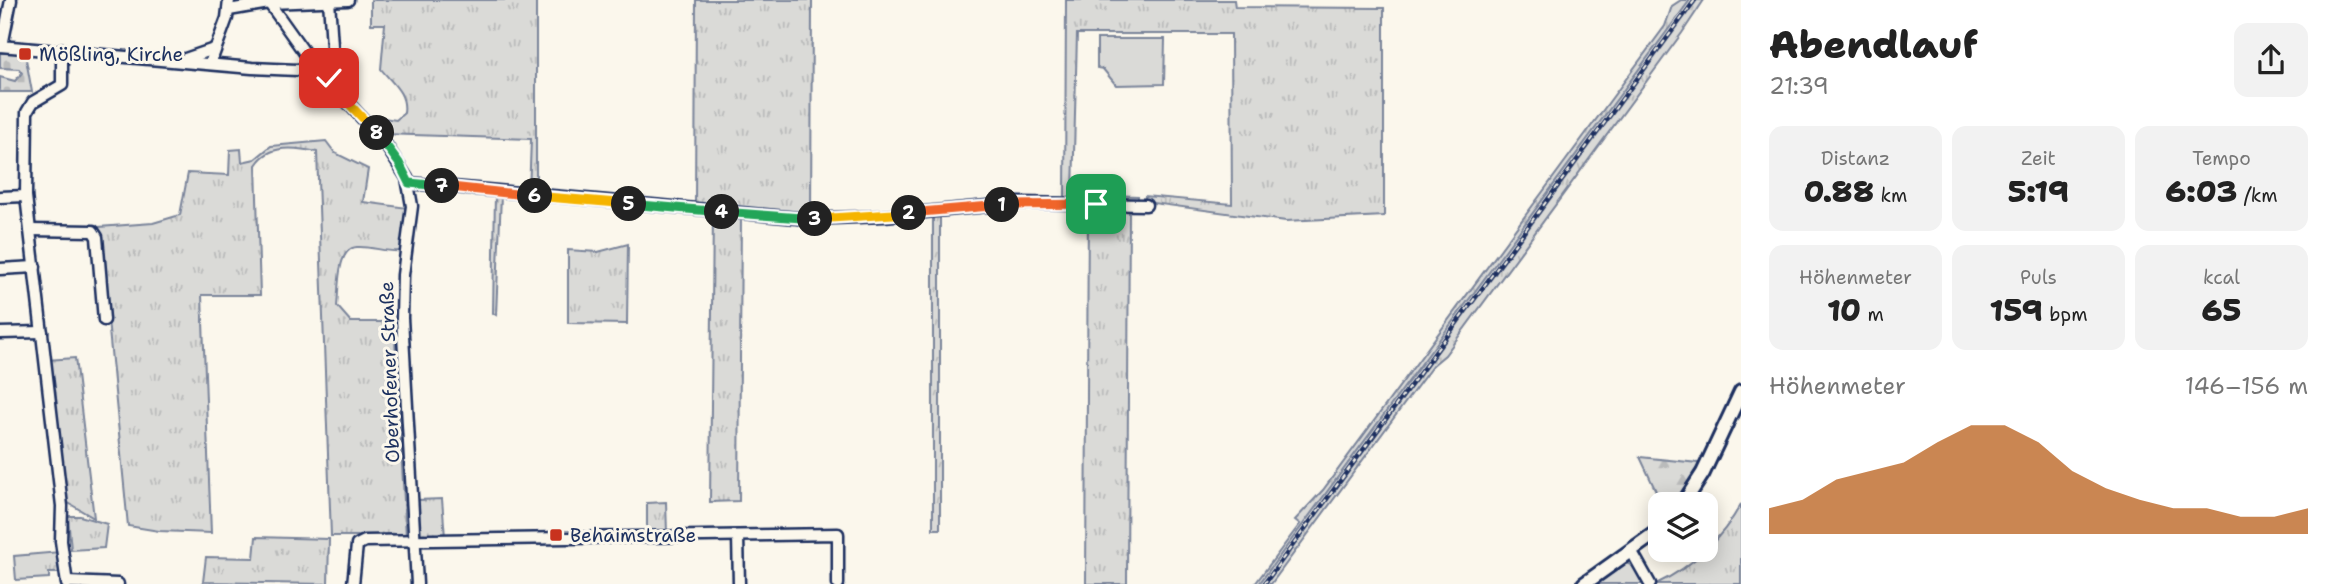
<!DOCTYPE html>
<html lang="de">
<head>
<meta charset="utf-8">
<style>
  :root { --surface:#fff; --page:#f2f2f2; --text:#222; --muted:#767676; --accent:#b45309 }
  body { margin:0; font-family:"Shantell Sans",sans-serif; background:var(--page); color:var(--text); height:100vh; display:flex; flex-direction:column; font-size:26px; white-space:nowrap }
  * { box-sizing:border-box; margin:0 }
  p { font-size:23px; color:var(--muted) }
  .icon { flex:none; width:38px; height:38px; fill:none; stroke:currentColor; stroke-width:2; stroke-linecap:round; stroke-linejoin:round }
  .map { position:relative; flex:1; overflow:hidden }
  .details { display:flex; flex-direction:column; background:var(--surface); width:595px }
  .details>* { flex:none }
  .buttons { position:absolute; left:1648px; top:492px; display:grid; gap:14px }
  .buttons a { display:grid; place-items:center; width:70px; height:70px; border-radius:14px; background:var(--surface); box-shadow:0 4px 18px #0003; font-size:35px }
  .pin { position:absolute; display:grid; place-items:center; width:60px; height:60px; color:#fff; margin:-30px; border-radius:14px; box-shadow:0 4px 10px #0006 }
  .km { position:absolute; width:35px; height:35px; margin:-18px; border-radius:50%; background:#222; color:#fff; font-size:19px; line-height:35px; text-align:center }
  .round { display:grid; place-items:center; flex:none; width:74px; height:74px; border-radius:14px; background:var(--page) }
  .head { display:flex; align-items:center; justify-content:space-between; height:119px; padding:0 28px }
  h1 { font-size:38px; font-weight:800; line-height:52px }
  .figures { display:grid; grid-template-columns:repeat(3,1fr); gap:10px; height:119px; padding:7px 28px }
  .figures div { display:grid; align-content:center; border-radius:14px; background:var(--page); text-align:center }
  .figures b { font-size:30px; font-weight:800 }
  .figures small { font-size:19px; font-weight:400 }
  .figures p { font-size:19px }
  .chart { height:196px; padding:14px 28px }
  .chart p { display:flex; justify-content:space-between }
  .chart svg { width:100%; height:126px; margin-top:7px; fill:var(--accent); opacity:.7 }
  main { display:flex; flex:1; min-height:0 }
  .map>svg:first-child { display:block }
</style>
</head>
<body>
<main>
<div class="map">
<svg width="1741" height="584" viewBox="0 0 1741 584">
  <defs>
    <pattern id="grass-tufts" width="24" height="20" patternUnits="userSpaceOnUse" patternTransform="scale(1.75)"><rect width="24" height="20" fill="#dadad7"/><path d="M3 7l-1-3M5 7V3M7 7l1-3M15 17l-1-3M17 17v-4M19 17l1-3" fill="none" stroke="#babbbb"/></pattern>
    <pattern id="forest-firs" width="22" height="20" patternUnits="userSpaceOnUse" patternTransform="scale(1.75)"><rect width="22" height="20" fill="#dadad7"/><path d="M5 1l3.5 6h-7zM16 11l3.5 6h-7z" fill="#babbbb"/></pattern>
    <pattern id="cemetery-stones" width="16" height="16" patternUnits="userSpaceOnUse" patternTransform="scale(1.75)"><rect width="16" height="16" fill="#dadad7"/><path d="M2 7V4a2 2 0 0 1 4 0v3zM10 15v-3a2 2 0 0 1 4 0v3z" fill="#babbbb"/></pattern>
  </defs>
  <rect width="100%" height="100%" fill="#fbf7ec"/>
  <filter id="ink" filterUnits="userSpaceOnUse"><feTurbulence type="fractalNoise" baseFrequency=".0143" numOctaves="2"/><feDisplacementMap in="SourceGraphic" scale="14" xChannelSelector="R" yChannelSelector="G"/><feConvolveMatrix kernelMatrix="1 2 1 2 8 2 1 2 1" color-interpolation-filters="sRGB"/></filter>
  <g filter="url(#ink)">
    <g fill="url(#grass-tufts)" stroke="#7a849a" stroke-width="2">
      <path d="M 371,0 L 536,0 L 536,195 L 529,194 L 531,139 L 383,134 L 373,123 L 384,118 L 396,120 L 404,113 C 407,93 392,83 381,69 L 385,24 L 371,24 Z"/>
      <path d="M 696,0 L 812,0 L 811,217 L 695,208 Z"/>
      <path d="M 1066,0 L 1234,0 L 1235,7 L 1384,8 L 1384,216 L 1286,221 L 1145,202 L 1145,196 L 1232,204 L 1231,34 L 1077,34 L 1073,194 L 1138,196 L 1138,201 L 1065,202 Z"/>
      <path d="M 1681,0 L 1690,0 L 1259,584 L 1255,584 L 1300,524 L 1295,520 L 1323,490 L 1665,26 L 1672,6 Z"/>
      <path d="M 1697,0 L 1704,0 L 1682,33 L 1445,355 L 1433,365 L 1271,584 L 1266,584 Z"/>
      <path d="M 326,141 L 335,153 L 368,169 L 363,202 L 408,208 L 402,251 C 387,253 372,246 357,247 C 336,248 339,291 337,306 L 351,322 L 394,322 L 406,536 L 331,536 L 317,152 C 295,147 269,144 256,165 L 260,295 L 202,295 L 211,533 L 159,531 L 128,526 L 99,227 L 153,223 L 180,215 L 188,173 L 229,175 L 230,150 L 241,149 L 242,162 L 255,159 L 271,146 Z"/>
      <path d="M 495,194 L 501,195 L 496,315 L 493,313 Z"/>
      <path d="M 1088,205 L 1129,206 L 1127,584 L 1086,584 Z"/>
      <rect x="933" y="212" width="7" height="317"/>
      <path d="M 713,213 L 741,215 L 739,501 L 710,502 Z"/>
      <path d="M 628,244 L 627,324 L 568,323 L 568,250 L 598,252 Z"/>
      <path d="M 75,358 L 94,518 L 65,501 L 47,360 Z"/>
      <path d="M 442,499 L 445,537 L 418,538 L 417,500 Z"/>
      <path d="M 666,502 L 667,533 L 647,533 L 647,503 Z"/>
      <path d="M 1741,504 L 1741,584 L 1656,584 C 1692,567 1722,539 1741,504 Z"/>
      <path d="M 68,516 L 80,516 L 107,524 L 104,548 L 71,550 Z"/>
      <path d="M 256,537 L 329,539 L 328,584 L 203,582 L 206,557 L 254,558 Z"/>
      <path d="M 60,552 L 62,573 L 49,573 L 49,578 L 16,580 L 14,556 Z"/>
      <path d="M 1626,563 L 1638,568 L 1647,584 L 1592,584 Z"/>
    </g>
    <path fill="url(#forest-firs)" stroke="#7a849a" stroke-width="2" d="M 1640,457 L 1698,463 L 1700,467 L 1678,504 L 1662,504 Z"/>
    <path fill="url(#cemetery-stones)" stroke="#7a849a" stroke-width="2" d="M 0,52 L 16,53 L 26,59 L 32,92 L 0,92 L 0,77 L 15,81 L 22,73 L 19,69 L 0,68 Z"/>
    <path fill="#dadad7" stroke="#7a849a" stroke-width="2" d="M 1097,39 L 1165,39 L 1164,84 L 1116,85 L 1103,69 L 1097,68 Z"/>
    <g fill="none" stroke-linecap="round" stroke-linejoin="round">
      <g stroke="#1b2f5e" stroke-width="15">
        <g id="minor">
          <path d="M 267,0 L 314,66 L 384,142 L 407,178 L 412,206 L 403,275 L 402,318 L 417,584"/>
          <path d="M 229,10 L 269,3 L 348,0"/>
          <path d="M 0,46 L 252,68 L 297,70 L 314,66"/>
          <path d="M 2,46 L 11,0"/>
          <path d="M 62,49 L 62,85 L 33,102 L 27,112 L 26,196 L 62,506 L 61,541 L 67,584"/>
          <path d="M 185,59 L 214,49"/>
          <path d="M 210,64 L 227,18 L 229,0"/>
          <path d="M 327,81 L 333,61 L 329,0"/>
          <path d="M 409,183 L 808,219 L 884,216 L 1019,203 L 1146,205"/>
          <path d="M 0,197 L 26,196"/>
          <path d="M 30,230 L 93,231 L 97,237 L 104,320"/>
          <path d="M 0,269 L 35,267"/>
          <path d="M 0,333 L 42,332"/>
          <path d="M 738,536 L 739,584"/>
          <path d="M 1632,552 L 1650,584"/>
          <path d="M 67,582 L 118,584"/>
          <path d="M 353,584 L 357,545 L 365,541 L 838,534 L 838,584"/>
        </g>
      </g>
      <g stroke="#1b2f5e" stroke-width="18">
        <g id="major">
          <path d="M 1683,504 L 1703,473 L 1741,392"/>
          <path d="M 1584,584 L 1661,529"/>
        </g>
      </g>
      <use href="#minor" stroke="#fbf7ec" stroke-width="10"/>
      <use href="#major" stroke="#fbf7ec" stroke-width="12"/>
      <g stroke="#1b2f5e" stroke-width="4.5">
        <path id="rail" d="M 1264,584 L 1695,0"/>
      </g>
      <use href="#rail" stroke="#fbf7ec" stroke-width="2" stroke-dasharray="5" stroke-linecap="butt"/>
    </g>
  </g>
  <g fill="none" stroke-linecap="round" stroke-linejoin="round" filter="url(#ink)">
    <g stroke="#fff" stroke-width="14">
      <path id="split-1" d="M 1002,205 L 1096,204"/>
    </g>
    <g stroke="#fff" stroke-width="14">
      <path id="split-2" d="M 909,213 L 1002,205"/>
    </g>
    <g stroke="#fff" stroke-width="14">
      <path id="split-3" d="M 815,219 L 909,213"/>
    </g>
    <g stroke="#fff" stroke-width="14">
      <path id="split-4" d="M 722,212 L 815,219"/>
    </g>
    <g stroke="#fff" stroke-width="14">
      <path id="split-5" d="M 629,204 L 722,212"/>
    </g>
    <g stroke="#fff" stroke-width="14">
      <path id="split-6" d="M 535,196 L 629,204"/>
    </g>
    <g stroke="#fff" stroke-width="14">
      <path id="split-7" d="M 442,186 L 535,196"/>
    </g>
    <g stroke="#fff" stroke-width="14">
      <path id="split-8" d="M 377,133 L 399,163 L 409,183 L 442,186"/>
    </g>
    <g stroke="#fff" stroke-width="14">
      <path id="split-9" d="M 329,78 L 327,81 L 377,133"/>
    </g>
    <use href="#split-1" stroke="#f0652b" stroke-width="9"/>
    <use href="#split-2" stroke="#f0652b" stroke-width="9"/>
    <use href="#split-3" stroke="#f5b400" stroke-width="9"/>
    <use href="#split-4" stroke="#22a559" stroke-width="9"/>
    <use href="#split-5" stroke="#22a559" stroke-width="9"/>
    <use href="#split-6" stroke="#f5b400" stroke-width="9"/>
    <use href="#split-7" stroke="#f0652b" stroke-width="9"/>
    <use href="#split-8" stroke="#22a559" stroke-width="9"/>
    <use href="#split-9" stroke="#f5b400" stroke-width="9"/>
  </g>
  <g fill="#c8321e" stroke="#fbf7ec" stroke-width="2.5">
    <rect x="18" y="47" width="14" height="14" rx="3.5"/>
    <rect x="549" y="528" width="14" height="14" rx="3.5"/>
  </g>
  <g text-anchor="middle" stroke-width="6" stroke-linejoin="round" paint-order="stroke">
    <g font-size="19" fill="#1b2f5e" stroke="#fbf7ec" text-anchor="start">
      <text x="39" y="61">Mößling, Kirche</text>
      <text x="570" y="542">Behaimstraße</text>
    </g>
    <g font-size="19" fill="#1b2f5e" stroke="#fbf7ec">
      <text transform="translate(389 372) rotate(-92)" y="7">Oberhofener Straße</text>
    </g>
  </g>
</svg>
<div class="buttons">
<a><svg class="icon" aria-label="layers" viewBox="0 0 24 24"><path d="M12 4l9 5-9 5-9-5zM3 14l9 5 9-5"/></svg></a>
</div>
<div class="pin" style="left:1096px;top:204px;background:#1e9e55"><svg class="icon" aria-label="arrive" viewBox="0 0 24 24"><path d="M6 21V4h12l-3 4 3 4H6"/></svg></div>
<div class="pin" style="left:329px;top:78px;background:#d93025"><svg class="icon" aria-label="check" viewBox="0 0 24 24"><path d="M5 12l5 5 9-10"/></svg></div>
<b class="km" style="left:1002px;top:205px">1</b>
<b class="km" style="left:909px;top:213px">2</b>
<b class="km" style="left:815px;top:219px">3</b>
<b class="km" style="left:722px;top:212px">4</b>
<b class="km" style="left:629px;top:204px">5</b>
<b class="km" style="left:535px;top:196px">6</b>
<b class="km" style="left:442px;top:186px">7</b>
<b class="km" style="left:377px;top:133px">8</b>
</div>
<section class="details">
<div class="head"><div><h1>Abendlauf</h1><p>21:39</p></div><a class="round"><svg class="icon" aria-label="share" viewBox="0 0 24 24"><path d="M12 15V3M7 8l5-5 5 5M5 13v7h14v-7"/></svg></a></div>
<div class="figures">
<div><p>Distanz</p><b>0.88<small> km</small></b></div>
<div><p>Zeit</p><b>5:19</b></div>
<div><p>Tempo</p><b>6:03<small> /km</small></b></div>
</div>
<div class="figures">
<div><p>Höhenmeter</p><b>10<small> m</small></b></div>
<div><p>Puls</p><b>159<small> bpm</small></b></div>
<div><p>kcal</p><b>65</b></div>
</div>
<div class="chart"><p><span>Höhenmeter</span>146–156 m</p>
<svg viewBox="0 0 160 44" preserveAspectRatio="none"><path d="M0 44V35L10 32L20 25L30 22L40 19L50 12L60 6L70 6L80 12L90 22L100 28L110 32L120 35L130 35L140 38L150 38L160 35V44z"/></svg>
</div>
</section>
</main>
</body>
</html>
